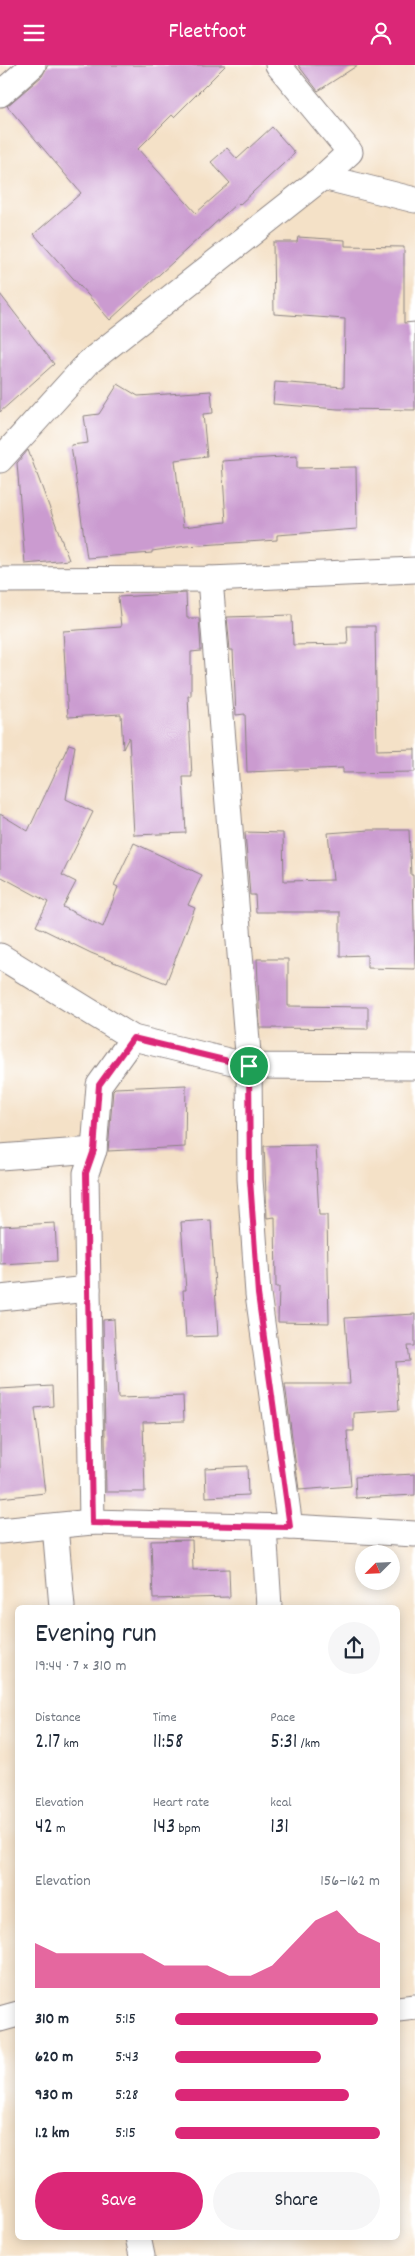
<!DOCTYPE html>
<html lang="en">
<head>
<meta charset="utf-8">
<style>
  :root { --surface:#fff; --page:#f6f6f7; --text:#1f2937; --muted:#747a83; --accent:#db2777 }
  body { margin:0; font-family:Dekko,sans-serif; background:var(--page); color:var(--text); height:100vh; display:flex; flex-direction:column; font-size:19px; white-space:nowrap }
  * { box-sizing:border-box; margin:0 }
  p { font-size:16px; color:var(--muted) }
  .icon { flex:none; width:28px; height:28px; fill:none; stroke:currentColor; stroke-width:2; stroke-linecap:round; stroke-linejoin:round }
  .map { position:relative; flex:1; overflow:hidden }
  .sheet { position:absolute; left:15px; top:1540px; width:385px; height:635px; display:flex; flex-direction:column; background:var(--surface); border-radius:8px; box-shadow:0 2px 12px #0003 }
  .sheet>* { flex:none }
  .needle { width:32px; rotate:246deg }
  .controls { position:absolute; left:355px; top:1480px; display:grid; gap:10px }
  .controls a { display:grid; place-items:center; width:45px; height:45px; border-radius:50%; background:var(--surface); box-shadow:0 2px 12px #0003; font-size:25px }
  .pin { position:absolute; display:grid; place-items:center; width:42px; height:42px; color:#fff; margin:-21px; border:2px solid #fff; border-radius:50%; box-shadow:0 1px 5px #0007 }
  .round { display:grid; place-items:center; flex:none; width:52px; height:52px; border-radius:26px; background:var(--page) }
  .overview { display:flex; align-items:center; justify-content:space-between; height:85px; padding:0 20px }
  h1 { font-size:28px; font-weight:600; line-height:38px }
  .figures { display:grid; grid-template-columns:repeat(3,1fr); gap:8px; height:85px; padding:5px 20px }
  .figures div { display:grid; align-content:center }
  .figures b { font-size:21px; font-weight:600 }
  .figures small { font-size:14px; font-weight:400 }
  .figures p { font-size:14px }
  .chart { height:140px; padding:10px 20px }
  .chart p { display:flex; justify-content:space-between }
  .chart svg { width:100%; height:90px; margin-top:5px; fill:var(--accent); opacity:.7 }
  .cta { display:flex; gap:10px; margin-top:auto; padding:10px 20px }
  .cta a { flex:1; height:58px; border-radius:30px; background:var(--accent); color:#fff; font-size:20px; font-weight:600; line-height:58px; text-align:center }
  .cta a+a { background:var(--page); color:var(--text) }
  ul { padding:0 20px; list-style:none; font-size:16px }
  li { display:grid; grid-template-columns:80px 60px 1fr; align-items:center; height:38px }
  li i { height:12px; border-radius:6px; background:var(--accent) }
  header { display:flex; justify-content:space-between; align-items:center; height:65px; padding:0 20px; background:var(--accent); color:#fff; font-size:22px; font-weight:600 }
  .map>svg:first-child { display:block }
</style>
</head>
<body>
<header><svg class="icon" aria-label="menu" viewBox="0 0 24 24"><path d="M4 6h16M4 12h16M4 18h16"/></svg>Fleetfoot<svg class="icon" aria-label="person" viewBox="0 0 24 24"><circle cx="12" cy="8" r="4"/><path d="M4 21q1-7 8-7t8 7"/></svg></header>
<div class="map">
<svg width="415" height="2191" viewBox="0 0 415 2191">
  <rect width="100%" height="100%" fill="#fff"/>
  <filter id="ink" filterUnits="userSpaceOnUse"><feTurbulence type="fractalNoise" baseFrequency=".02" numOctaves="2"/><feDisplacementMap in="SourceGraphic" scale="10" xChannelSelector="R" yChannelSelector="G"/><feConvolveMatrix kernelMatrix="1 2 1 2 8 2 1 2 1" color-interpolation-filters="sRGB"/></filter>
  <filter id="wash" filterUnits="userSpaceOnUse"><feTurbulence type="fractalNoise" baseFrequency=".0096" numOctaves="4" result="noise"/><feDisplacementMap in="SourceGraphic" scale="20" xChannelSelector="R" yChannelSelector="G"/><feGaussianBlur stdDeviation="1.12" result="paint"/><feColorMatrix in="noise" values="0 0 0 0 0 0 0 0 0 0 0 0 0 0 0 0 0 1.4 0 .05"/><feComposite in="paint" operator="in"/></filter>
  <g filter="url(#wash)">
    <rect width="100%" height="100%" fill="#f4e1c7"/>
    <g id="blocks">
      <g fill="#cb9bd0">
        <path d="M 48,0 L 226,0 L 174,52 L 172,50 L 138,84 L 196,148 L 230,118 L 211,97 L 227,83 L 237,94 L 272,62 L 295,88 L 239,140 L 237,138 L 110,255 L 34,169 L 81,128 L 7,41 L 42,11 Z"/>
        <path d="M 298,0 L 358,0 L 318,26 Z"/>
        <path d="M 298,172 L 345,175 L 345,181 L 404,182 L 404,258 L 415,257 L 415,345 L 338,344 L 273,339 L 275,317 L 344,322 L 345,254 L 274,249 L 273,177 L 297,177 Z"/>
        <path d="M 0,229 L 54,299 L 0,347 Z"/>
        <path d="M 118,319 L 138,331 L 211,326 L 213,348 L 203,349 L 207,391 L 175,395 L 183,462 L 226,457 L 222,396 L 297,391 L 297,403 L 356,402 L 357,464 L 277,470 L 277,475 L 186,481 L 152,486 L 152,488 L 87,493 L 71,380 L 88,378 L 84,351 L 99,349 Z"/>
        <path d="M 28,385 L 69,495 L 25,499 L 17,398 Z"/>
        <path d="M 186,528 L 187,553 L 199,553 L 201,586 L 191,587 L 191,631 L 188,631 L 192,712 L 183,712 L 186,768 L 134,770 L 129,672 L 123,684 L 121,649 L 68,652 L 63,566 L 121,562 L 118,532 Z"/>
        <path d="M 292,550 L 293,580 L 348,579 L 347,561 L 375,561 L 377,685 L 415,684 L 415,707 L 343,708 L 343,703 L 247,707 L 245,649 L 236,650 L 233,585 L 230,585 L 227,552 Z"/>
        <path d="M 69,679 L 75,681 L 66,734 L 93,747 L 62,810 L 76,817 L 63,842 L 103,862 L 118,822 L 114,820 L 134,778 L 202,810 L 188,840 L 195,843 L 166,918 L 91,888 L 36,861 L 48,837 L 0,811 L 0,749 L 28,766 Z"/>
        <path d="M 369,765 L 409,765 L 411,810 L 413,810 L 415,904 L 367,903 L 367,890 L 340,891 L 340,847 L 256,847 L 255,830 L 250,830 L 245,767 L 283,768 L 284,816 L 333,815 L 328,768 Z"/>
        <path d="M 257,894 L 288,894 L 288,941 L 368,942 L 368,964 L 260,963 Z"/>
        <path d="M 186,1020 L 185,1082 L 108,1086 L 113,1025 L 115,1023 Z"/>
        <path d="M 315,1080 L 319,1150 L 327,1150 L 329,1258 L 278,1257 L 279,1222 L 276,1222 L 275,1152 L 267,1153 L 264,1081 Z"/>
        <path d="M 211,1155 L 218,1271 L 186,1272 L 183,1225 L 186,1225 L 181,1157 Z"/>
        <path d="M 55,1158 L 57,1196 L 0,1199 L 0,1161 Z"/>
        <path d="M 415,1249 L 415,1281 L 408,1281 L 410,1296 L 396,1297 L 399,1345 L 354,1348 L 354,1366 L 347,1366 L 351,1421 L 299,1425 L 285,1319 L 350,1319 L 345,1253 Z"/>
        <path d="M 114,1254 L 118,1333 L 183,1331 L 184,1356 L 143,1357 L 145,1427 L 106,1427 L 103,1255 Z"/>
        <path d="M 52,1321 L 53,1341 L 35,1343 L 45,1428 L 0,1433 L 0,1324 Z"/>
        <path d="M 247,1401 L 248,1430 L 206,1432 L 205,1403 Z"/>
        <path d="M 415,1409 L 415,1430 L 356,1433 L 355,1412 Z"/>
        <path d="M 192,1475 L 193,1505 L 229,1504 L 230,1532 L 153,1534 L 151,1476 Z"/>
      </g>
    </g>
  </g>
  <g filter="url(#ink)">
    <use href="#blocks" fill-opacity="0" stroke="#8b8281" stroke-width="1"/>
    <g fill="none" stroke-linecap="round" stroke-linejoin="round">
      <g stroke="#8b8281" stroke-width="27">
        <g id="street">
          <path d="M 278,0 L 350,87 L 323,112"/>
          <path d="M 0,29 L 33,0"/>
          <path d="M 0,395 L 89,297 L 323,112 L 415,135"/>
          <path d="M 210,514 L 249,1001 L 250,1114 L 258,1229 L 290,1462"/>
          <path d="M 0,515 L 210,514 L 415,505"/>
          <path d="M 0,891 L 133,973 L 249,1001 L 415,1002"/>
          <path d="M 0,1092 L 94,1085"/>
          <path d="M 0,1233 L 88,1224"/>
          <path d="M 92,1457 L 86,1108 L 94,1085 L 99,1020 L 133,973"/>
          <path d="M 55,1461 L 62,1542"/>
          <path d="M 264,1462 L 269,1542"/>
          <path d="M 0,1466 L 92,1457 L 290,1462 L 415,1469"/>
          <path d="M 398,1944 L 415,1942"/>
          <path d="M 0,1954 L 18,1949"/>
          <path d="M 138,2172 L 142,2191"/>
        </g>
      </g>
      <use href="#street" stroke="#fff" stroke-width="25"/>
    </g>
  </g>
  <g fill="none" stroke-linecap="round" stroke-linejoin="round" filter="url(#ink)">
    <g stroke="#fff" stroke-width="10">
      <path id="route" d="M 133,973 L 249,1001 L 250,1114 L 258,1229 L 290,1462 L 92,1458 L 86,1108 L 94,1085 L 99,1020 Z"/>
    </g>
    <use href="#route" stroke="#db2777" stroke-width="6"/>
  </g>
</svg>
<div class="controls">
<a><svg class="needle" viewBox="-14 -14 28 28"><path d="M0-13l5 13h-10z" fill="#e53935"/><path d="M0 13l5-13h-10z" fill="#747a83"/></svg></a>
</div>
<div class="pin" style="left:249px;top:1001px;background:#1e9e55"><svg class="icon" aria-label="arrive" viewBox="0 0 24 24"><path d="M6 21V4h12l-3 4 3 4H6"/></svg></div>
<section class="sheet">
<div class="overview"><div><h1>Evening run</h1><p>19:44 · 7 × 310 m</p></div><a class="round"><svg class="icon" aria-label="share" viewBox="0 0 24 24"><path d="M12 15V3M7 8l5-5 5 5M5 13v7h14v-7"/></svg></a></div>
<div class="figures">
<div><p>Distance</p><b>2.17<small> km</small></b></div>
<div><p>Time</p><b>11:58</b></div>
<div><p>Pace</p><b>5:31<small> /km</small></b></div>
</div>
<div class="figures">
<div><p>Elevation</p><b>42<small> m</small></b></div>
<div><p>Heart rate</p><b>143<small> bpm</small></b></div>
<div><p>kcal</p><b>131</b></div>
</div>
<div class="chart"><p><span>Elevation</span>156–162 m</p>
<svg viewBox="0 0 160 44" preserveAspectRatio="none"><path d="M0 44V22L10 27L20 27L30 27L40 27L50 27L60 33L70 33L80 33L90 38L100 38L110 33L120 22L130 11L140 6L150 17L160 22V44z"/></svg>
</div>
<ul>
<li><b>310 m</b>5:15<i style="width:99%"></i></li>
<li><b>620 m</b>5:43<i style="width:71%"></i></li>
<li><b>930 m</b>5:28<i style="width:85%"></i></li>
<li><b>1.2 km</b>5:15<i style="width:100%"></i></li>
</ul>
<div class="cta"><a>Save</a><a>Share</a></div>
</section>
</div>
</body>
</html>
